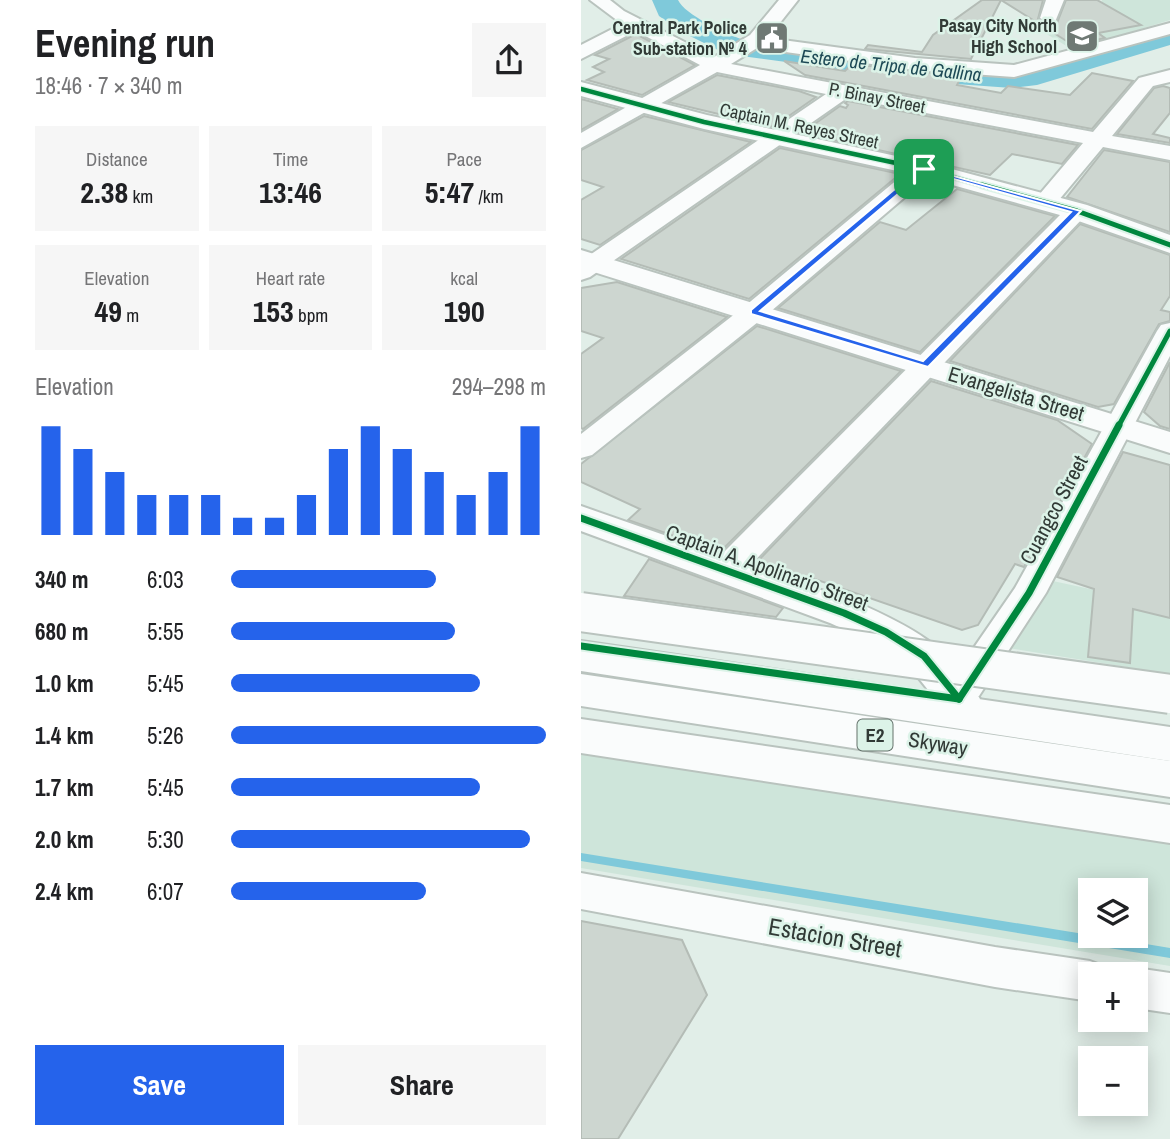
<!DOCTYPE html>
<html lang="en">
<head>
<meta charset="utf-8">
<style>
  :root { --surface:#fff; --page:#f6f6f6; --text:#202124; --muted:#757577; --accent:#2563eb }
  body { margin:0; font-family:"Archivo Narrow",sans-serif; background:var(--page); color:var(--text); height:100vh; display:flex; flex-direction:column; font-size:26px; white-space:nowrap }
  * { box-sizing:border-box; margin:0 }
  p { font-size:23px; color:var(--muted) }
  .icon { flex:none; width:38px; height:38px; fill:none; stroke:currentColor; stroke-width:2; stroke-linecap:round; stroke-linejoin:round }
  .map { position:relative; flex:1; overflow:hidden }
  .details { display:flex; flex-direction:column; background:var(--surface); width:581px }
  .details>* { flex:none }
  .fabs { position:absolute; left:497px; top:878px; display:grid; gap:14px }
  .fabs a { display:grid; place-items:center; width:70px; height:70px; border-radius:0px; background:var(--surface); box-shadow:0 4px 18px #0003; font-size:35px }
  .pin { position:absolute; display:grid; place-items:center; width:60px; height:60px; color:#fff; margin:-30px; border-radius:14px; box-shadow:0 4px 10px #0006 }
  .round { display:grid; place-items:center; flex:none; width:74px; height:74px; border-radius:0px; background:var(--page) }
  .headline { display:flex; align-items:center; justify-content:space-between; height:119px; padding:0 35px }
  h1 { font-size:38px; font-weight:700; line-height:52px }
  .stats { display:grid; grid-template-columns:repeat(3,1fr); gap:10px; height:119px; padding:7px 35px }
  .stats div { display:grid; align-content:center; border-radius:0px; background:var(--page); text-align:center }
  .stats b { font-size:30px; font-weight:700 }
  .stats small { font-size:19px; font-weight:400 }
  .stats p { font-size:19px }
  .chart { height:196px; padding:14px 35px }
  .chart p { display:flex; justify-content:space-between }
  .chart svg { width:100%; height:126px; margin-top:7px; stroke:var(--accent); stroke-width:6 }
  .button { display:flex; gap:14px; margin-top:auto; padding:14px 35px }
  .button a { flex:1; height:80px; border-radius:0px; background:var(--accent); color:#fff; font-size:28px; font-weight:700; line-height:80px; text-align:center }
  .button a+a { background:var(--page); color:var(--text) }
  ul { padding:0 35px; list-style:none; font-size:23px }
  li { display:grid; grid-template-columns:112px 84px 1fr; align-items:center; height:52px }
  li i { height:18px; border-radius:9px; background:var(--accent) }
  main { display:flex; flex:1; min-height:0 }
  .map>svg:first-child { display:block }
</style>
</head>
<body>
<main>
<section class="details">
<div class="headline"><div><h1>Evening run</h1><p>18:46 · 7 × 340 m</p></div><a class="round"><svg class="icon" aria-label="share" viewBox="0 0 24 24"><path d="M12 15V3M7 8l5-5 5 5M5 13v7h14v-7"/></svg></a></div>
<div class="stats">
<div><p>Distance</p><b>2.38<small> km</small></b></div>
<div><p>Time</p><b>13:46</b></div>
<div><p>Pace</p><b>5:47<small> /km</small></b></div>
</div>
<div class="stats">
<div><p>Elevation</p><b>49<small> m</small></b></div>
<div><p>Heart rate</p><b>153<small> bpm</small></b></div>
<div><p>kcal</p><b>190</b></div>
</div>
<div class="chart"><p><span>Elevation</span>294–298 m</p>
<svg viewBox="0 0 160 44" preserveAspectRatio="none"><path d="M5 44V6M15 44V14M25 44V22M35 44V30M45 44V30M55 44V30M65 44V38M75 44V38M85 44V30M95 44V14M105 44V6M115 44V14M125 44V22M135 44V30M145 44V22M155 44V6"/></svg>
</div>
<ul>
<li><b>340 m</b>6:03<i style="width:65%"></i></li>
<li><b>680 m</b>5:55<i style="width:71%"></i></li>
<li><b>1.0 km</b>5:45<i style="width:79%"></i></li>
<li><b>1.4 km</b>5:26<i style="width:100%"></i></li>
<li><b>1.7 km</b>5:45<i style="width:79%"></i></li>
<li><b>2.0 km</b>5:30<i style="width:95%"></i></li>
<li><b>2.4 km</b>6:07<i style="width:62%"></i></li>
</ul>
<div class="button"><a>Save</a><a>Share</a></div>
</section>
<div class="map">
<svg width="589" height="1139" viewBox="0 0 589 1139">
  <rect width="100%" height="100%" fill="#e1eee8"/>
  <g fill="#cee5da" fill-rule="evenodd">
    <path d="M 521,0 L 589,0 L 589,20 L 492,50 L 446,22 L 518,12 Z"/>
    <path d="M 467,580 L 589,606 L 589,674 L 427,648 Z"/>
    <path d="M 0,751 L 589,842 L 589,966 L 0,868 ZM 509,891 L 555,891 L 555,936 L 509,936 Z"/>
  </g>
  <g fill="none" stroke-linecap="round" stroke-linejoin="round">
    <path fill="#7fc9da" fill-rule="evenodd" d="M 0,853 L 509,935 L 509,936 L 517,936 L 589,948 L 589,958 L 0,861 Z"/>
    <path fill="#7fc9da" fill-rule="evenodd" d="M 71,0 L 97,0 C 104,15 144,33 160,39 C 182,47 211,46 234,49 C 305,58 382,76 453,67 L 589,28 L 589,45 L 456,85 L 431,88 L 361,83 L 145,54 L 101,32 L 78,16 Z"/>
  </g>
  <g fill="#cdd6d0" stroke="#b4bcb6" stroke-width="2">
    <path d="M 401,0 L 420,0 L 390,59 L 284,49 L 287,45 L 341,52 L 352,35 Z"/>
    <path d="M 420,0 L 462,0 L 457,19 L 468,26 L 476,23 L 485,0 L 516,0 L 560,25 L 517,33 L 524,38 L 492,45 Z"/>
    <path d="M 55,34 L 114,65 L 61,95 L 6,80 L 23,72 L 12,67 L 28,59 L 14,55 Z"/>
    <path d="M 203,61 L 264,71 L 271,64 L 381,76 L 376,85 L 420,93 L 427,86 L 489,95 L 511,73 L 552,81 L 511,129 L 224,75 Z"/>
    <path d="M 136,75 L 218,91 L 235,97 L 192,127 L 87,102 Z"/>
    <path d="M 582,86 L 589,88 L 589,113 L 572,134 L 589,138 L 589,143 L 536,134 L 573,88 Z"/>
    <path d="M 0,99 L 37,109 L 0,130 Z"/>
    <path d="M 267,101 L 497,145 L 481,164 L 431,154 L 409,175 L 221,133 L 259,106 L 265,108 L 267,105 L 264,103 Z"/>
    <path d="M 63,116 L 170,142 L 19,245 L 0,239 L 0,200 L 22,187 L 0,180 L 0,150 Z"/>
    <path d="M 199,148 L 319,174 L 168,299 L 40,259 Z"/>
    <path d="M 523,150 L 589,162 L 589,232 L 486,197 Z"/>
    <path d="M 376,189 L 474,216 L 339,352 L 197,308 L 299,222 L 325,230 Z"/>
    <path d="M 499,224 L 589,255 L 589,296 L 580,310 L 589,312 L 589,321 L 578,324 L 533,404 L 517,407 L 369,361 Z"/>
    <path d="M 36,282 L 146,317 L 2,429 L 0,428 L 0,354 L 22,338 L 0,331 L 0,288 Z"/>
    <path d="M 176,326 L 320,371 L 139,552 L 47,520 L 59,509 L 0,482 L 0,464 Z"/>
    <path d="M 589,362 L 589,429 L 579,426 L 563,412 Z"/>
    <path d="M 350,381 L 476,420 L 511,444 L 443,567 L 434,564 L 397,625 L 381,630 L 228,577 L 222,581 L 174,564 Z"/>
    <path d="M 542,452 L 589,465 L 589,618 L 552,609 L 549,663 L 507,657 L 513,589 L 476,577 Z"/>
    <path d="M 68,559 L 202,608 L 195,617 L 43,596 Z"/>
    <path d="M 0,921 L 101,940 L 126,995 L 37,1139 L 0,1139 Z"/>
  </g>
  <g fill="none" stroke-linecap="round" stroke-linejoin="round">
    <g stroke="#b9c3be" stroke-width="4">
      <g id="minor">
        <path d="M 9,0 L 29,0 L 43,11 L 133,57 L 169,35 L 198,0 L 217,0 L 187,38 L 334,58 L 433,65 L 589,23 L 589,34 L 433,77 L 334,70 L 176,48 L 150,64 L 512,132 L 558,78 L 589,70 L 589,82 L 572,86 L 531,136 L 589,146 L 589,160 L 522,147 L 472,207 L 456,207 L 452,202 L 502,143 L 266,98 L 9,277 L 0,280 L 0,261 L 245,94 L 136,72 L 0,148 L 0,133 L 119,65 L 55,31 L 0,59 L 0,45 L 41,24 Z"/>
        <path d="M 465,0 L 483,0 L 474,22 L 468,23 L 459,18 Z"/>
        <path d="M 343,162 L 351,164 L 354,169 L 351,174 L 182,318 L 11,455 L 0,458 L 0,434 L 164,306 L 335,164 Z"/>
        <path d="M 496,204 L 504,206 L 508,211 L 504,216 L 157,578 L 145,581 L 133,578 L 128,570 L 133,562 L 488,206 Z"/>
        <path d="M 589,323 L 589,356 L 465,593 L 398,696 L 385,700 L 372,696 L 367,687 L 372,678 L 434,588 L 576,331 L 580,325 Z"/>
        <path d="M 0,873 L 414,947 L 509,961 L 525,967 L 528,975 L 509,975 L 509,1001 L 414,987 L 0,909 Z"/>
        <path d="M 555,968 L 589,973 L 589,1013 L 555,1008 L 555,975 L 539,975 Z"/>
      </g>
    </g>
    <g stroke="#b9c3be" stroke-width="4">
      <g id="tertiary">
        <path d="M 0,82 L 126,115 L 352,164 L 506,205 L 589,235 L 589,253 L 486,217 L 339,176 L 123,129 L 0,96 Z"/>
        <path d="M 0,506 L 277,603 C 329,626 370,647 399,699 L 393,710 L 378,715 L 363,710 L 328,666 L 291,642 L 249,623 L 0,531 Z"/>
      </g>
    </g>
    <g stroke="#b9c3be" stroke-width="4">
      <path id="secondary" d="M 0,250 L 589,432 L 589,453 L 0,268 Z"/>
    </g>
    <g stroke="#b9c3be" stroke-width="4">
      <g id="motorway">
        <path d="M 0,641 L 589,727 L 589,761 L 0,671 Z"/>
        <path d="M 0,674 L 589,761 L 589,797 L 0,706 Z"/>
        <path d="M 0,719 L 589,805 L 589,843 L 0,753 Z"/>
      </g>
    </g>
    <use href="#minor" fill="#fafcfc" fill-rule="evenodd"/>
    <use href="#tertiary" fill="#fafcfc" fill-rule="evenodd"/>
    <use href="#secondary" fill="#fafcfc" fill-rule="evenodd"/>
    <use href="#motorway" fill="#fafcfc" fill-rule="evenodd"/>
    <g stroke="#b9c3be" stroke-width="42" stroke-linecap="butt">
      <path id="motorway-bridge" d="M 0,612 L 589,694"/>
    </g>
    <use href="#motorway-bridge" stroke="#fafcfc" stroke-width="38"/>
    <g stroke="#dcf3e8" stroke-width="7">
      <path id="cycleway-far2" d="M 0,89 L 123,122 L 343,169 L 407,187"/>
    </g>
    <g stroke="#dcf3e8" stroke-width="9">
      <g id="cycleway-far1">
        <path d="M 401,185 L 496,211 L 589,245"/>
        <path d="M 537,427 L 589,331"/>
      </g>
    </g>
    <g stroke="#dcf3e8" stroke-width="11">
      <g id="cycleway">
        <path d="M 0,518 L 263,613 L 305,632 L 343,656 L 378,699"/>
        <path d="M 0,646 L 378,699"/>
        <path d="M 378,699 L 448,593 L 538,425"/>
      </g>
    </g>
    <use href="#cycleway-far2" stroke="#00873e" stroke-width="4.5"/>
    <use href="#cycleway-far1" stroke="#00873e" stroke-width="5"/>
    <use href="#cycleway" stroke="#00873e" stroke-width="7"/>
  </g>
  <path fill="#2563eb" stroke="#fff" stroke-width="2" fill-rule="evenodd" d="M 340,167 L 500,211 L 347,367 L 170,314 L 170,310 ZM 344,171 L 490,212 L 342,361 L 179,311 Z"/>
  <defs>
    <g id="school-square" transform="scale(1.75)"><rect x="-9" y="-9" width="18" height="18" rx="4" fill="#6f7974" stroke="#dcf3e8"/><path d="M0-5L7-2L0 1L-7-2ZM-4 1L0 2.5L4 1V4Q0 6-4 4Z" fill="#fff"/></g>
    <g id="civic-square" transform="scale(1.75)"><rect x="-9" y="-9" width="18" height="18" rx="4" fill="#6f7974" stroke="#dcf3e8"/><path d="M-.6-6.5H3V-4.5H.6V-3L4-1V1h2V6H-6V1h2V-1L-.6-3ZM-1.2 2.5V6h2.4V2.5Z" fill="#fff"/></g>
  </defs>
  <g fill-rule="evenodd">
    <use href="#school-square" x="501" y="36"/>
    <use href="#civic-square" x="191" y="38"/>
  </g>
  <g text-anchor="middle" stroke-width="5" stroke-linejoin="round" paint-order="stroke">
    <g font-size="18" font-weight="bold" fill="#313a36" stroke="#dcf3e8" text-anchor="end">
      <text x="476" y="32">Pasay City North<tspan x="476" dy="21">High School</tspan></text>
      <text x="166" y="34">Central Park Police<tspan x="166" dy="21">Sub-station № 4</tspan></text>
    </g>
    <g font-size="18" fill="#313a36" stroke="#dcf3e8">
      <text transform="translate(296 98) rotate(11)" y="6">P. Binay Street</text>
      <text transform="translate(218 126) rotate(12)" y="6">Captain M. Reyes Street</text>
    </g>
    <g font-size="19" font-style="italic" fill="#1d4955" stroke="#dcf3e8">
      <text transform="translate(310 65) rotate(6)" y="7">Estero de Tripa de Gallina</text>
    </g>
    <rect fill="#dcf3e8" stroke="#64726b" stroke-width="2" x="276.5" y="719.5" width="35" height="31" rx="5"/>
    <g font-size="19" font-weight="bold" fill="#313a36">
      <text x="294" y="742">E2</text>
    </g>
    <g font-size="21" fill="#313a36" stroke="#dcf3e8">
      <text transform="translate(435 394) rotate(17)" y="7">Evangelista Street</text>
      <text transform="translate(473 510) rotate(-62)" y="7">Cuangco Street</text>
      <text transform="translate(186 568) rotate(20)" y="7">Captain A. Apolinario Street</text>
      <text transform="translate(357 744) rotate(9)" y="7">Skyway</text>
    </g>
    <g font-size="24" fill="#313a36" stroke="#dcf3e8">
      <text transform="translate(254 938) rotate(10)" y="8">Estacion Street</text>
    </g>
  </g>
</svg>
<div class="fabs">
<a><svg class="icon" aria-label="layers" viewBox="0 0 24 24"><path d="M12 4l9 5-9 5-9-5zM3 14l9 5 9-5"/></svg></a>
<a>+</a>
<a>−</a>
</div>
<div class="pin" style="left:343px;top:169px;background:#1e9e55"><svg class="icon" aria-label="arrive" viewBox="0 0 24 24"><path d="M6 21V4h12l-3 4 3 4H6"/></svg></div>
</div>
</main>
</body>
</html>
